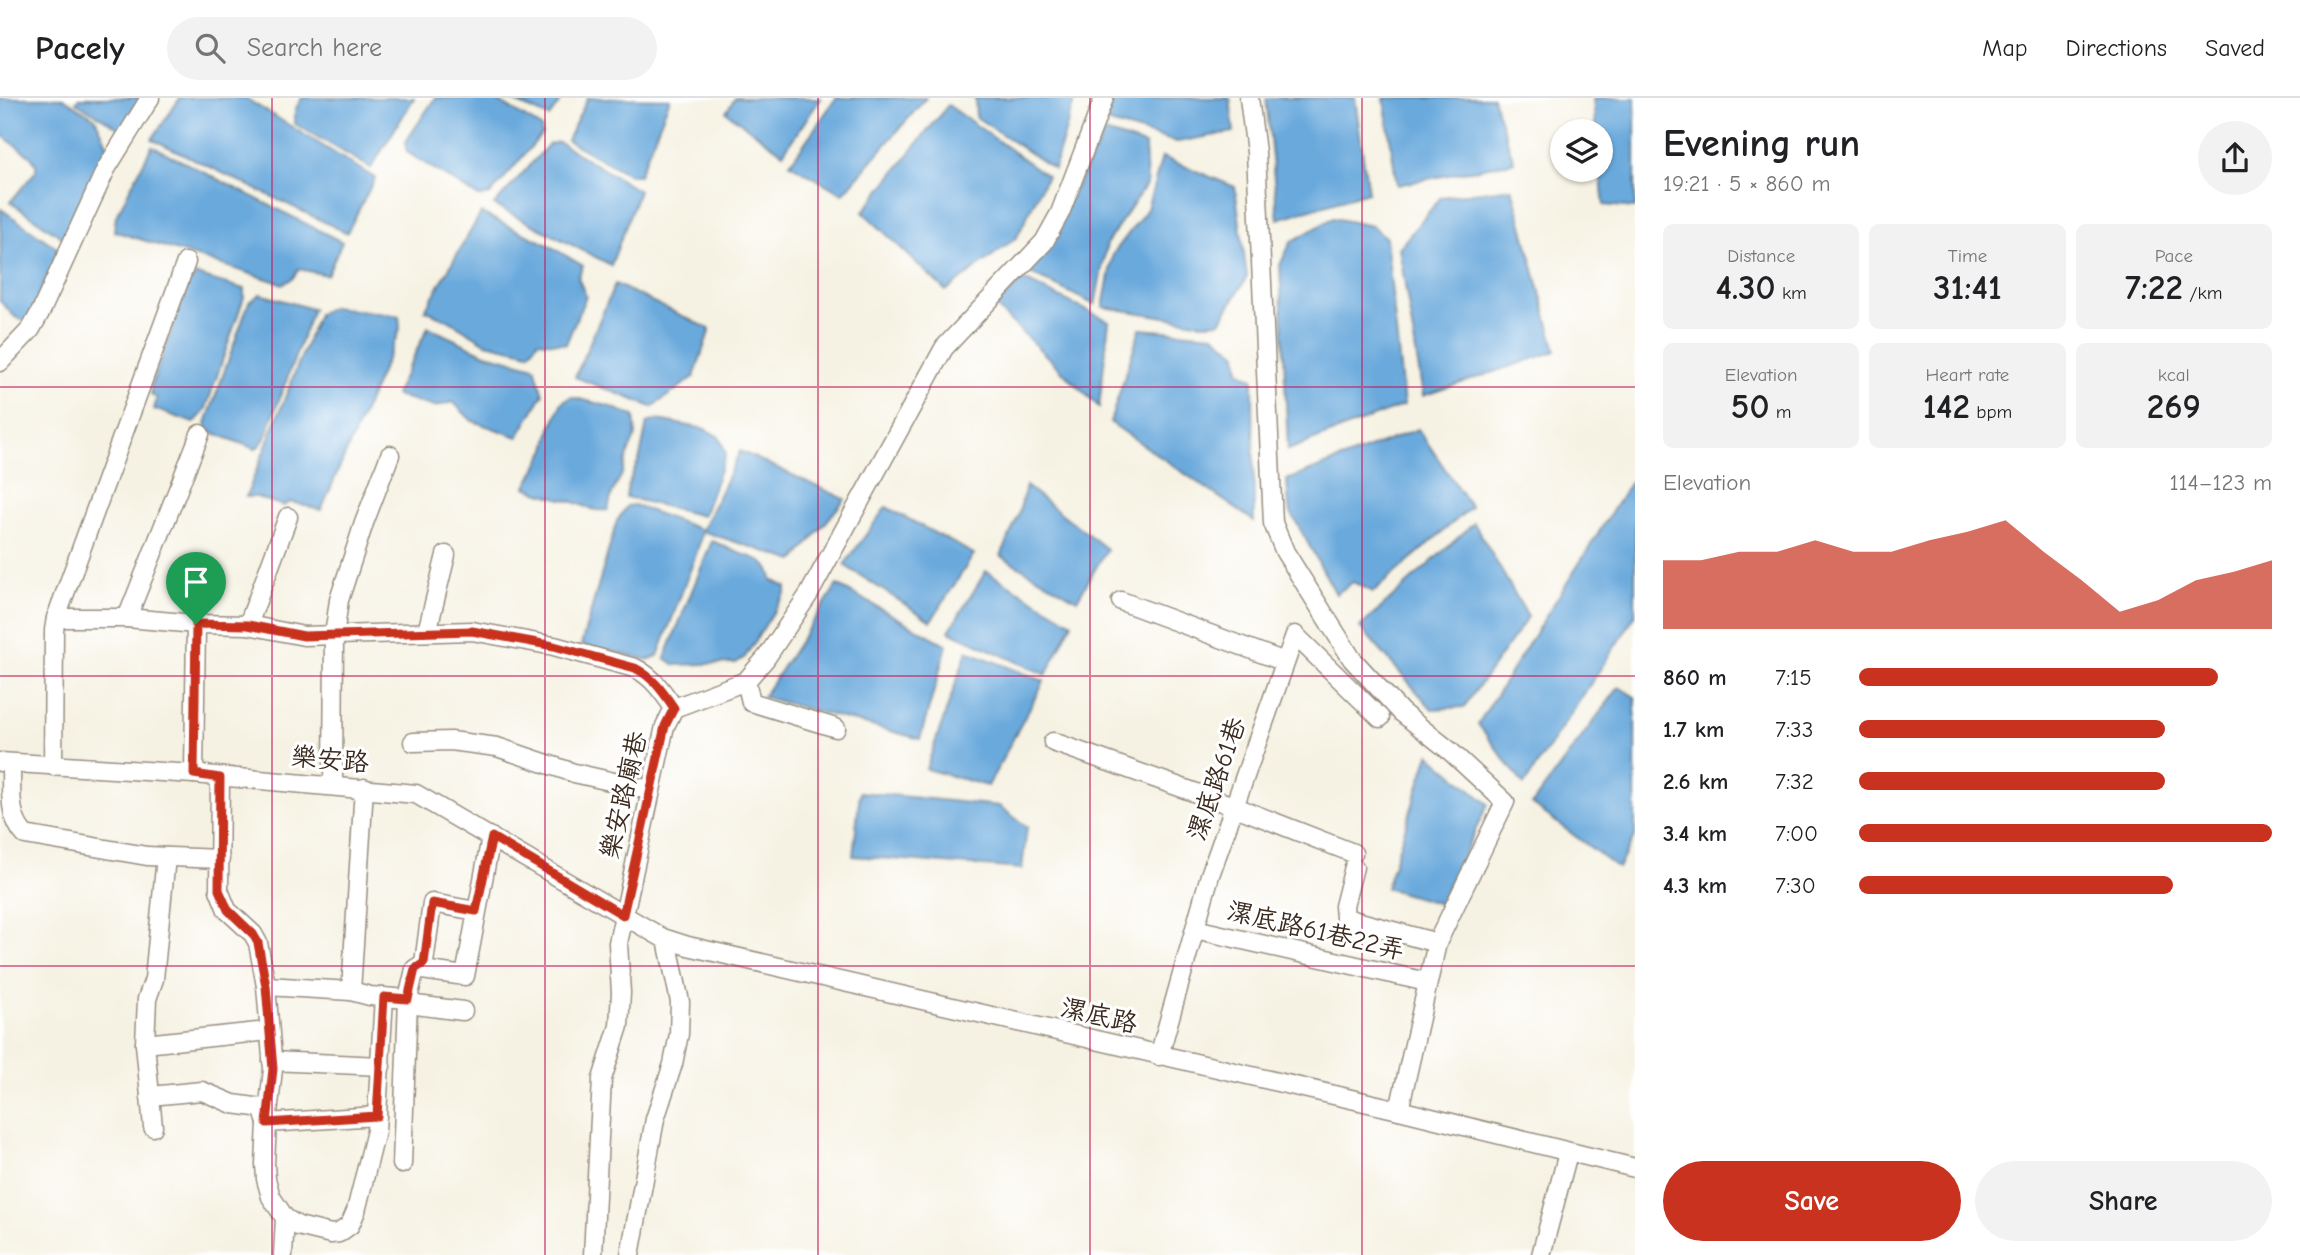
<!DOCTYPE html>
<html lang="en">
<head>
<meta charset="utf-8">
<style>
  :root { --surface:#fff; --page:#f2f2f2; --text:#202124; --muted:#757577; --line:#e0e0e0; --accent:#c8321e }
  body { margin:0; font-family:"Comic Neue","LXGW WenKai TC",sans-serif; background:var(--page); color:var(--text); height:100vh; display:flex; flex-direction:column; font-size:26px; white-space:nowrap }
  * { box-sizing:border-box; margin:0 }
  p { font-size:23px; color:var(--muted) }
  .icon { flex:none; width:38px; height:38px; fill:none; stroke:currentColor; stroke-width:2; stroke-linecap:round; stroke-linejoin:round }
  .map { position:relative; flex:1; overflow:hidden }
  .side { display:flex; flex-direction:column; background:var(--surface); width:665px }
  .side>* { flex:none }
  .fabs { position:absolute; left:1550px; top:21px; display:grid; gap:14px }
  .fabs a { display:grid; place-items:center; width:63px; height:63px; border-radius:50%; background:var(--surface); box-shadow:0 2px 5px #0004; font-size:35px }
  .pin { position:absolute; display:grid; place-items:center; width:60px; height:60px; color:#fff; margin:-72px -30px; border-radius:50% 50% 50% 0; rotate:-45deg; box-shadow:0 0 7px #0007 }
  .pin .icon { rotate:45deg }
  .round { display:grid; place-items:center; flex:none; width:74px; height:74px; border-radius:37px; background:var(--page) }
  .overview { display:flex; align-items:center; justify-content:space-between; height:119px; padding:0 28px }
  h1 { font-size:38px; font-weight:700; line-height:52px }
  .metrics { display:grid; grid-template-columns:repeat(3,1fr); gap:10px; height:119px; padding:7px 28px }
  .metrics div { display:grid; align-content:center; border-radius:10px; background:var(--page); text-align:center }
  .metrics b { font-size:35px; font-weight:700 }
  .metrics small { font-size:19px; font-weight:400 }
  .metrics p { font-size:19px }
  .chart { height:196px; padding:14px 28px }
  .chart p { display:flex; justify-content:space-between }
  .chart svg { width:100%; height:126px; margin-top:7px; fill:var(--accent); opacity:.7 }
  .button { display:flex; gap:14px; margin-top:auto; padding:14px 28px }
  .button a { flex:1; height:80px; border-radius:42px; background:var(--accent); color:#fff; font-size:28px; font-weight:700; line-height:80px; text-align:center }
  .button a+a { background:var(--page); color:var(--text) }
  ul { padding:0 28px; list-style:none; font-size:23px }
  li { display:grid; grid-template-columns:112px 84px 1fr; align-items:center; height:52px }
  li i { height:18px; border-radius:9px; background:var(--accent) }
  header { display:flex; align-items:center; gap:42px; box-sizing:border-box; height:98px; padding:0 35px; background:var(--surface); border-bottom:2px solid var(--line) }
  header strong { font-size:33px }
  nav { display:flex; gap:38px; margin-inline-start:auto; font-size:24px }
  .search { width:490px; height:63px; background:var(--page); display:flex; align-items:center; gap:18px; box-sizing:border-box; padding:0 24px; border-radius:38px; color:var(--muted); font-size:26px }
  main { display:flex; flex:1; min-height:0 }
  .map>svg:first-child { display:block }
</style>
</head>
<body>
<header>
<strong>Pacely</strong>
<div class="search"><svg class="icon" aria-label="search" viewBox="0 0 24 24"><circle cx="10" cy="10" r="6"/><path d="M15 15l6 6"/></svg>Search here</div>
<nav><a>Map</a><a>Directions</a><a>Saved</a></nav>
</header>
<main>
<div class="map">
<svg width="1635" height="1157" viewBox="0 0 1635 1157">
  <rect width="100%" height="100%" fill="#fff"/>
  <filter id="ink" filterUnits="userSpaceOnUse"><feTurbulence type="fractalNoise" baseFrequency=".0143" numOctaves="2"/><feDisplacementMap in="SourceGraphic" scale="14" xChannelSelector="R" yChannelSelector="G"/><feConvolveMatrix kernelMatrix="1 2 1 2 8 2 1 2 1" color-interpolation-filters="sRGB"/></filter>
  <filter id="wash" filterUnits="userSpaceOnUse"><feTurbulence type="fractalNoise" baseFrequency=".00686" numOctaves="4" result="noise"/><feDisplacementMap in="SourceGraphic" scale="28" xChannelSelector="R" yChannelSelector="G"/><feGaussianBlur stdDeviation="1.57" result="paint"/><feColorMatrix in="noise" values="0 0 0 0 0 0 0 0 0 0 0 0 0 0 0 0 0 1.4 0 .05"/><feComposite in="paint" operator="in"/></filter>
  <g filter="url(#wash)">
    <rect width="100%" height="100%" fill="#f6f2e3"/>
    <g fill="#69a9dc" stroke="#526a7d" stroke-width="2">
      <path d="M 0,0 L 63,0 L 95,20 L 108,48 L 66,142 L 10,104 L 36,73 L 36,66 L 30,58 L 0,36 Z"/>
      <path d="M 79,0 L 146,0 L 123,33 L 76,4 Z"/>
      <path d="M 180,0 L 245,0 L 375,80 L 347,135 L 152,41 Z"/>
      <path d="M 302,0 L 414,0 L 371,70 L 295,26 L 295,12 Z"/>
      <path d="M 435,0 L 493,0 L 541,29 L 542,36 L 490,97 L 479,99 L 407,54 L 405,45 Z"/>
      <path d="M 506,0 L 563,0 L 549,19 Z"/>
      <path d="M 588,0 L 670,1 L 639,77 L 630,77 L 567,42 Z"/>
      <path d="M 735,0 L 821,0 L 783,55 L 726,14 Z"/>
      <path d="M 836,0 L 926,0 L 843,96 L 790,66 Z"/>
      <path d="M 975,0 L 1075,0 L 1054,71 L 976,19 Z"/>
      <path d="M 1112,0 L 1230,0 L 1234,34 L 1177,44 L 1106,24 Z"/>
      <path d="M 1266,0 L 1355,0 L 1368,94 L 1278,121 Z"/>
      <path d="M 1384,0 L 1493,0 L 1514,64 L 1397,87 Z"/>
      <path d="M 1593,0 L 1635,0 L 1635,110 L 1604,107 L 1600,72 L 1601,33 L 1596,33 Z"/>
      <path d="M 948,7 L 1047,78 L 1017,139 L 946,193 L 863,114 Z"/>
      <path d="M 1105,34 L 1145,47 L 1147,85 L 1107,145 L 1095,207 L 1030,175 Z"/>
      <path d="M 559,44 L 639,93 L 611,167 L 494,107 L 549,46 Z"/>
      <path d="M 152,48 L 342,144 L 327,177 L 299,171 L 292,181 L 283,186 L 114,133 L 116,118 Z"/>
      <path d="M 1162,59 L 1235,89 L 1247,179 L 1220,224 L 1202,225 L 1103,209 L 1113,156 L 1147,111 Z"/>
      <path d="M 1512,90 L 1556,253 L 1423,298 L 1399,150 L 1441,99 Z"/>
      <path d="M 1,111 L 60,152 L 27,223 L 15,219 L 0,203 Z"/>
      <path d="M 481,115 L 548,147 L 583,168 L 578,180 L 586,198 L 566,246 L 538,243 L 530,255 L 486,245 L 448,222 L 425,212 Z"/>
      <path d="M 1333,120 L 1372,128 L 1386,140 L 1404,307 L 1288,352 L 1280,167 L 1291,144 Z"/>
      <path d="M 196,177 L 244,191 L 244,199 L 205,313 L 194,325 L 154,311 L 157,300 L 151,297 L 151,288 L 189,185 Z"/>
      <path d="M 1022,181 L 1109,223 L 1099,309 L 996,209 Z"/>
      <path d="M 615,186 L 710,231 L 694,279 L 652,309 L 575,279 Z"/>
      <path d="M 260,196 L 313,211 L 264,342 L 256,351 L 208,333 L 206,325 L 249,204 Z"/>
      <path d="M 332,209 L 399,218 L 400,231 L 321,412 L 291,404 L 283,408 L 257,399 L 246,399 L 318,216 Z"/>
      <path d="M 428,229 L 483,255 L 535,269 L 543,296 L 518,339 L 472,323 L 453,304 L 434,309 L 395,297 Z"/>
      <path d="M 1140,231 L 1214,237 L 1237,256 L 1239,273 L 1253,281 L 1254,423 L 1110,324 Z"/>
      <path d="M 571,299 L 608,308 L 634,318 L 636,337 L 628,355 L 622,376 L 612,395 L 608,412 C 592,414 585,407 570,403 C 554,399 541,397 526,389 L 546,351 L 551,330 L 562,304 Z"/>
      <path d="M 658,322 L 705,331 L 719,339 L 726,355 L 703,418 L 626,399 L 628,387 L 640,359 L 647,325 Z"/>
      <path d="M 1418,331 L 1471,409 L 1373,494 L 1353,484 L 1336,496 L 1289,411 L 1287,382 Z"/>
      <path d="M 740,353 L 845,401 L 794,463 L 702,433 L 698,451 L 658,558 L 648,562 L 581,547 L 617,423 L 627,408 L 634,407 L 702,432 Z"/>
      <path d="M 1635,377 L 1635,518 L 1524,687 L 1478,626 Z"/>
      <path d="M 1026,388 L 1107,451 L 1077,502 L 1001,458 L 1018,418 Z"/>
      <path d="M 886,409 L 974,456 L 931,523 L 844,467 Z"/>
      <path d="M 1474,425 L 1528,519 L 1464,609 L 1432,611 L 1360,529 Z"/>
      <path d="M 712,443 C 721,446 730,452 739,455 C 753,459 771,464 772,482 L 786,489 L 786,494 L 745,559 L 736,565 L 675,567 L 665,560 Z"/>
      <path d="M 986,473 L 1072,525 L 1046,577 L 949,533 Z"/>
      <path d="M 837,487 L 947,547 L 920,641 L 763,599 Z"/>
      <path d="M 967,553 L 1044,583 L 988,688 L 926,671 Z"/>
      <path d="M 1619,589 L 1635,599 L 1635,738 L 1618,770 L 1532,706 Z"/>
      <path d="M 1429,656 L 1488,706 L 1440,806 L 1386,790 Z"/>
      <path d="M 860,694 L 999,708 L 1027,729 L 1022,771 L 853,758 Z"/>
    </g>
  </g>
  <g filter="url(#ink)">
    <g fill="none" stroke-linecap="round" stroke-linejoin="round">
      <g stroke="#988e80" stroke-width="21">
        <g id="minor">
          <path d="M 1249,0 L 1256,54 L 1273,425 L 1285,454 L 1352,561 L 1401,614 L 1450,653 L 1505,704 L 1437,845 L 1399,1012"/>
          <path d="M 0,264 L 31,231 L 41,213 L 106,71 L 150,0"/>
          <path d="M 1121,503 L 1285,564"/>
          <path d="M 56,520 L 127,520 L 196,526 L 248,527 L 304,538 L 472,533 L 554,548 L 635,570 C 653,579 663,594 674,610"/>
          <path d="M 127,520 L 200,336"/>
          <path d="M 248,527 L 288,419"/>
          <path d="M 427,534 L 446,457"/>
          <path d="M 746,583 L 766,560 L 809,496 L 944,250 L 1044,144 L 1060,115 L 1104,0"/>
          <path d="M 413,644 L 451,643 L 497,649 L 574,675 L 650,692"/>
          <path d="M 1053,644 L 1233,708 L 1353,755"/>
          <path d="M 0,664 L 194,676 L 416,696 L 623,817 L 663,840 L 688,848 L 1399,1012 L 1635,1070"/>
          <path d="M 11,666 C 12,690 7,718 25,737 L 147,758 L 220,761"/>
          <path d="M 53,668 L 54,532 L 56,520 L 186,164"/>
          <path d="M 194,676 L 196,526"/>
          <path d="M 220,679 L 219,792 L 227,812 L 253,836 L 258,845 L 266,888 L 273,971 L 267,1025 L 265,1066 L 266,1081 L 271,1099 L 285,1120 L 298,1128 L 331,1136 L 339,1135 L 350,1127 L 356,1113 L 376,1033 L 384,899"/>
          <path d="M 333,687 L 334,538 L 339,502 L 364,425 L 390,357"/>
          <path d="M 1354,769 L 1344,808 L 1345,820 L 1437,845"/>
          <path d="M 1195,831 L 1427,884"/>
          <path d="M 415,871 L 465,878 L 491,739"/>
          <path d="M 266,888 L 351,893 L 370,898 L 408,901 L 416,907 L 463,913"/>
          <path d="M 351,893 L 364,690"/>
          <path d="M 145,946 L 268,933"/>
          <path d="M 1159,958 L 1210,777 L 1295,537 L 1380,620"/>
          <path d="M 272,963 L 381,968"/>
          <path d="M 150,998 L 202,993 L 233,1006 L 262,1010 L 267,1025 L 377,1018"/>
          <path d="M 153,1029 L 145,946 L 147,901 L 154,881 L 166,759"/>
          <path d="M 402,1066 L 408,901 L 415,871 L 424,865 L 432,805 L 476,813"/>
          <path d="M 283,1157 L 285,1120"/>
          <path d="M 593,1157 L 602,981 L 619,928 L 621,895 L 618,845 L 665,628 L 674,610 L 746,583 L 751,604 L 836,630"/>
          <path d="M 630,1157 L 655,1021 L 673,966 L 679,936 L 680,904 L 667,842"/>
          <path d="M 1541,1157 L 1568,1055"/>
        </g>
      </g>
      <use href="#minor" stroke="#fff" stroke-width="18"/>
    </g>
  </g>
  <g fill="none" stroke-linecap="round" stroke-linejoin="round" filter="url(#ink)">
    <g stroke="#fff" stroke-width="14">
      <path id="route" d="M 196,526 L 248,527 L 304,538 L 472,533 L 554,548 L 635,570 C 653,579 663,594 674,610 L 665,628 L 623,817 L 492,739 L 476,813 L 432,805 L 424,865 L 415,871 L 408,901 L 384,899 L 377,1018 L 267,1025 L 273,971 L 266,888 L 258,845 L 253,836 L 228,812 L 219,792 L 220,680 L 194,676 Z"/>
    </g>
    <use href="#route" stroke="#c8321e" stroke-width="9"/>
  </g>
  <path fill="none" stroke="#c2185b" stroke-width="2" stroke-opacity="0.55" d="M 272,0 L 272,1157M 545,0 L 545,1157M 818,0 L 818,1157M 1090,0 L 1090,1157M 1362,0 L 1362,1157M 0,289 L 1635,289M 0,578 L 1635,578M 0,868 L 1635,868"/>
  <g text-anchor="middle" stroke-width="6" stroke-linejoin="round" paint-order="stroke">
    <g font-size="26" fill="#3b2a1e" stroke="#fff">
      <text transform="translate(330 661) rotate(5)" y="9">樂安路</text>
      <text transform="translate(1216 681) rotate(-71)" y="9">漯底路61巷</text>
      <text transform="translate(623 697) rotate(-77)" y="9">樂安路廟巷</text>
      <text transform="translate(1316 832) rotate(13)" y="9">漯底路61巷22弄</text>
      <text transform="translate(1099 917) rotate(13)" y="9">漯底路</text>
    </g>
  </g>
</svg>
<div class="fabs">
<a><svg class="icon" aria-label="layers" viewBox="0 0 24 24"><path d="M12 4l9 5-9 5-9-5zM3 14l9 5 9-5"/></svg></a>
</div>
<div class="pin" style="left:196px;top:526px;background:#1e9e55"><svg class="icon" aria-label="arrive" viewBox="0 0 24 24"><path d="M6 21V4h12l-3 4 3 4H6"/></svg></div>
</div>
<section class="side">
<div class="overview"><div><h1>Evening run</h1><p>19:21 · 5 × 860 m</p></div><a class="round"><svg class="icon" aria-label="share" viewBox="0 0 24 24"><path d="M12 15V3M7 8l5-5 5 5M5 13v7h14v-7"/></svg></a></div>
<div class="metrics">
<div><p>Distance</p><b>4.30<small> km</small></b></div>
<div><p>Time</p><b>31:41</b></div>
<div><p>Pace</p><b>7:22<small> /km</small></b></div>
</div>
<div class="metrics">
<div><p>Elevation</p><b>50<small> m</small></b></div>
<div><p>Heart rate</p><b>142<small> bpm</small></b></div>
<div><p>kcal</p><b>269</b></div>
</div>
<div class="chart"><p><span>Elevation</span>114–123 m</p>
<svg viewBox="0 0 160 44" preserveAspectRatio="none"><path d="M0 44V20L10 20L20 17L30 17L40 13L50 17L60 17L70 13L80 10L90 6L100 17L110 27L120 38L130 34L140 27L150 24L160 20V44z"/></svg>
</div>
<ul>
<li><b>860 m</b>7:15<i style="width:87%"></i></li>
<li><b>1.7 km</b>7:33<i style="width:74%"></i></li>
<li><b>2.6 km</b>7:32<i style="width:74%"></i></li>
<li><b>3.4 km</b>7:00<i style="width:100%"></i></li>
<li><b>4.3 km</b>7:30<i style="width:76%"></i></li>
</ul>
<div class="button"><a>Save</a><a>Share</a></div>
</section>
</main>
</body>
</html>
